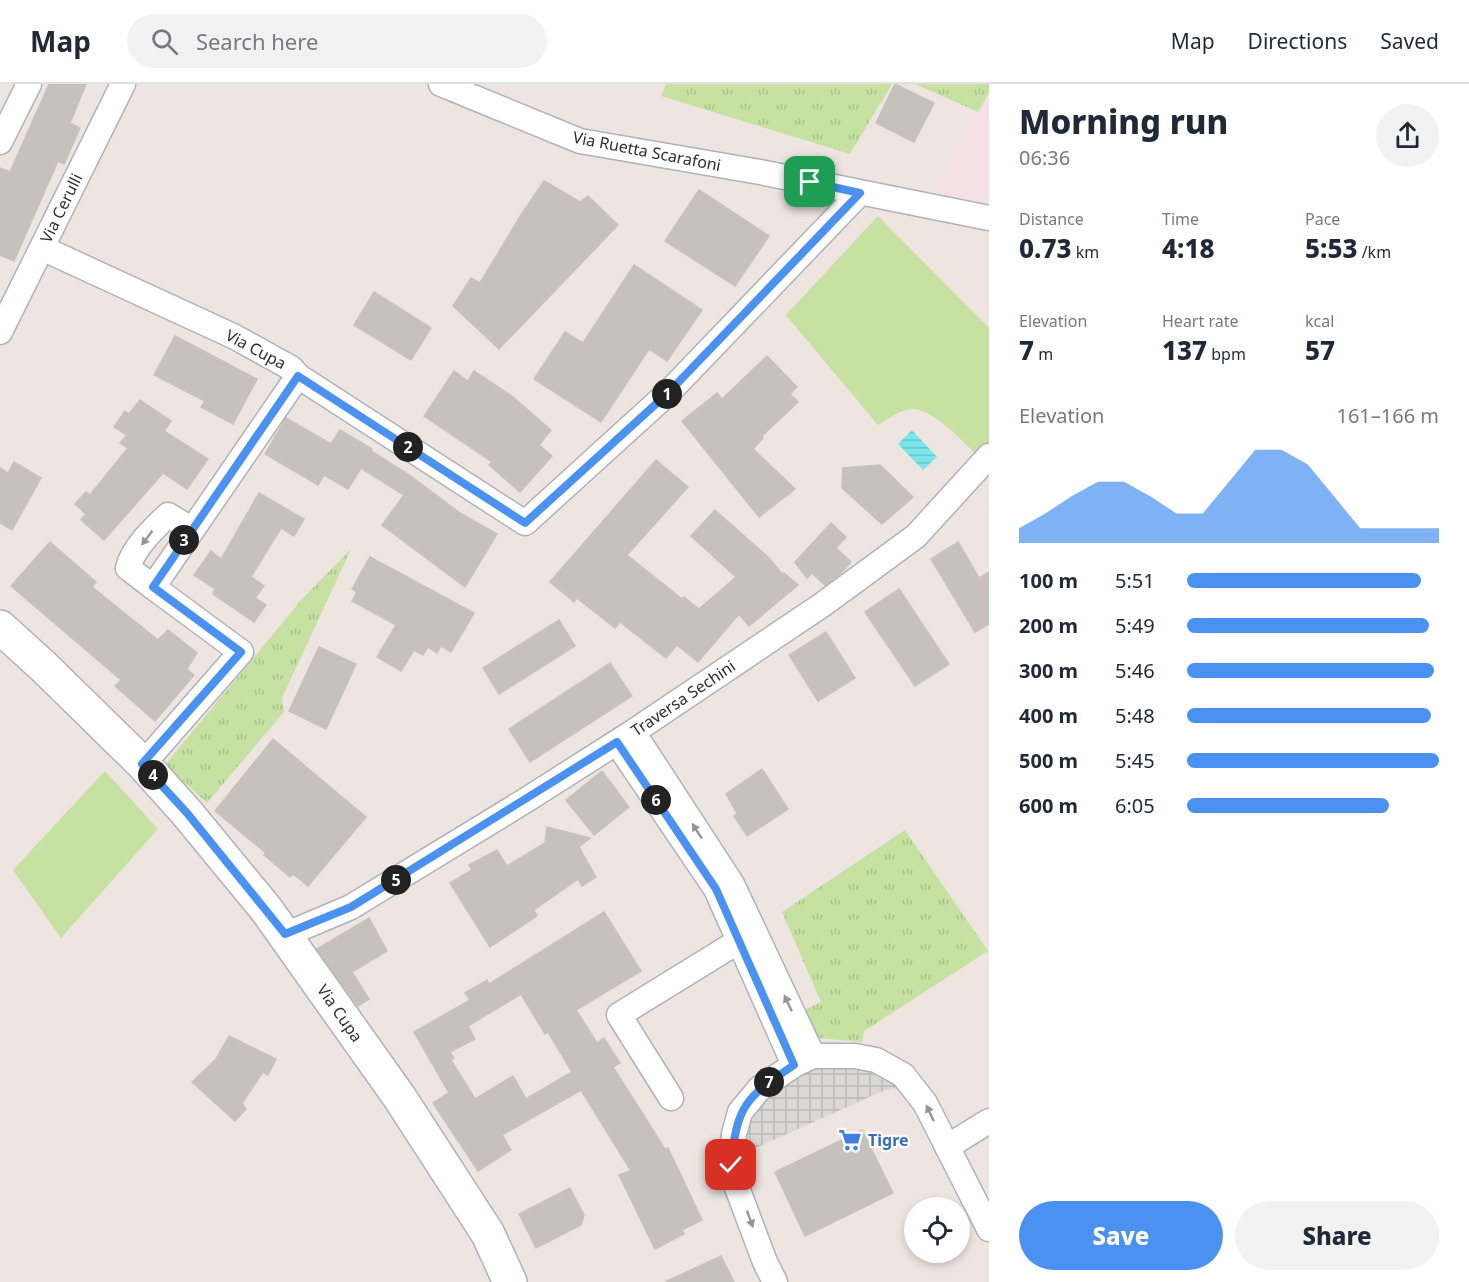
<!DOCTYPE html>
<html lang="en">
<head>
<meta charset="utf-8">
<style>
  :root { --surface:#fff; --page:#f2f2f3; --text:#1f2937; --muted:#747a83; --line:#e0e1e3; --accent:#4a91f2 }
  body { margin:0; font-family:"Noto Sans",sans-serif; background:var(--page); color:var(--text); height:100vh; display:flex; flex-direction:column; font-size:22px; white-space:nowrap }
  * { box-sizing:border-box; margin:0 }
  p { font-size:20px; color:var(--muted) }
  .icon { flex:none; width:33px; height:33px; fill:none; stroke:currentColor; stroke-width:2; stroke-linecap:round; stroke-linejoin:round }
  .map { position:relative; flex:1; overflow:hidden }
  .panel { display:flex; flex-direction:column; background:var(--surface); width:480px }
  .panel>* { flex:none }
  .fabs { position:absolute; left:904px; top:1113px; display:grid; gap:12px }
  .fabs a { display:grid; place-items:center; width:66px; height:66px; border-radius:50%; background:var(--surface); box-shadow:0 3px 9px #0003; font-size:30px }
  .pin { position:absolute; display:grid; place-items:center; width:51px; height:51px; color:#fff; margin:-26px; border-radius:12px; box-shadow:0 3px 9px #0006 }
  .km { position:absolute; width:30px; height:30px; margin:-15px; border-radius:50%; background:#222; color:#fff; font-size:16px; line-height:30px; text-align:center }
  .round { display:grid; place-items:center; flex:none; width:63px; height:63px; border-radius:32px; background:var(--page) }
  .head { display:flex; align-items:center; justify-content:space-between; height:102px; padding:0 30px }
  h1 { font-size:33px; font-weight:800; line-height:45px }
  .stats { display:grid; grid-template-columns:repeat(3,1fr); gap:9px; height:102px; padding:6px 30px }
  .stats div { display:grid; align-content:center }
  .stats b { font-size:26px; font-weight:800 }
  .stats small { font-size:16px; font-weight:400 }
  .stats p { font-size:16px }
  .chart { height:168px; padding:12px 30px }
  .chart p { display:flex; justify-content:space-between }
  .chart svg { width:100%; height:108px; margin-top:6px; fill:var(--accent); opacity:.7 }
  .button { display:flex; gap:12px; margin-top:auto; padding:12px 30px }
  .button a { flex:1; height:69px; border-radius:36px; background:var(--accent); color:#fff; font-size:24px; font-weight:800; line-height:69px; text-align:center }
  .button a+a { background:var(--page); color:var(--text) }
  ul { padding:0 30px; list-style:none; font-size:20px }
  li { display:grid; grid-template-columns:96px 72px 1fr; align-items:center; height:45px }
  li i { height:15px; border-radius:8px; background:var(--accent) }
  header { display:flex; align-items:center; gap:36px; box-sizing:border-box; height:84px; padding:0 30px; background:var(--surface); border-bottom:2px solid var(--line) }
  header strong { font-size:28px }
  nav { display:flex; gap:33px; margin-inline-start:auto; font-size:21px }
  .search { width:420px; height:54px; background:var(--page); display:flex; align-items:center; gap:15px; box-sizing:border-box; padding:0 21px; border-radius:33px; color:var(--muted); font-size:22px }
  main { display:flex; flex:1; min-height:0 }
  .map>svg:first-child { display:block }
</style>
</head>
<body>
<header>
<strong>Map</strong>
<div class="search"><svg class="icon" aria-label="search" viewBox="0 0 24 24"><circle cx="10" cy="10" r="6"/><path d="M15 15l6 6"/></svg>Search here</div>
<nav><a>Map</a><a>Directions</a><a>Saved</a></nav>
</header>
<main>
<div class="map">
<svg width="989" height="1198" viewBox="0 0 989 1198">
  <defs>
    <pattern id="grass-tufts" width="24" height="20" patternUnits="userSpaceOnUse" patternTransform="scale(1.5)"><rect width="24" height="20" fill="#c6e1a1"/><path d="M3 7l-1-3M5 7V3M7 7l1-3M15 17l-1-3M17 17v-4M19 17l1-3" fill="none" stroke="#aac18b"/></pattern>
    <pattern id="plaza-grid" width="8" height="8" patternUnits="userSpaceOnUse" patternTransform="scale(1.5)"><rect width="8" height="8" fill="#dad7d4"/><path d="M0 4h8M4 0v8" fill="none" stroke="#bbb9b6"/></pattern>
    <pattern id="water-rules" width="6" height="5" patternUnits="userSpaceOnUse" patternTransform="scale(1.5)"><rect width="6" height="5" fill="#7ae7ea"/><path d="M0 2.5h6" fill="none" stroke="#6ac6c9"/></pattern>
  </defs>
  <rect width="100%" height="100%" fill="#eee5e1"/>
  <path fill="#f4e0e5" d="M 989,9 L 989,123 L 932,116 L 978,28 Z"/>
  <g fill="url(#grass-tufts)">
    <path d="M 666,0 L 892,0 L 850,70 L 661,12 Z"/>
    <path d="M 915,0 L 989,0 L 989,9 L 978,28 Z"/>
    <path d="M 351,465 L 282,614 L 284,628 L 207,719 L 165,681 L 303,514 Z"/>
    <path d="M 905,746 L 988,867 L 864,947 L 862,958 L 818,954 L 804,926 L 821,918 L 782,828 Z"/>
  </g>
  <g fill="#c6e1a1">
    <path d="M 878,132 L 989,244 L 989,364 L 980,374 C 965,360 933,324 912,325 C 899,326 889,335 878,341 L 786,231 Z"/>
    <path d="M 105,687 L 158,745 L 61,854 L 13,786 Z"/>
  </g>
  <path fill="url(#plaza-grid)" d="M 836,982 L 865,983 L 889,995 L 904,1010 L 894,1004 L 883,1007 L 751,1066 L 749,1083 L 741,1087 L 744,1050 L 755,1025 L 777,1002 L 818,985 Z"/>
  <path fill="url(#water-rules)" d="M 912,346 L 937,373 L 923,386 L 898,360 Z"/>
  <g fill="#c7c1bc" stroke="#cac1ba" stroke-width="1.5" fill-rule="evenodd">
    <path d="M 49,0 L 86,0 L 70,39 L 80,44 L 64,80 L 58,77 L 14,177 L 0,171 L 0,84 L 10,88 Z"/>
    <path d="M 895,0 L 934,19 L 914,58 L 876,39 Z"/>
    <path d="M 544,97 L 580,118 L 588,112 L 618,141 L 499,265 L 453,222 L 471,194 L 480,199 L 521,131 Z"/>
    <path d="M 699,106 L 769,152 L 735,202 L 665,157 Z"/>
    <path d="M 634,181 L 702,226 L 667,277 L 649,265 L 601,338 L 534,295 L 565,248 L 583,259 Z"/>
    <path d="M 374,208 L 431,244 L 411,276 L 354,241 Z"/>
    <path d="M 175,252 L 257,295 L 233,340 L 201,323 L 205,317 L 154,291 Z"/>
    <path d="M 767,272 L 797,303 L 790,310 L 798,318 L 762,352 L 763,354 L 753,365 L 795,405 L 759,433 L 682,337 L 717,309 L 722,315 Z"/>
    <path d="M 454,287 L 468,297 L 474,287 L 513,313 L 551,346 L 539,361 L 552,372 L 520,408 L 489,381 L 492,378 L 424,332 Z"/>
    <path d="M 140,316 L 171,337 L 164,347 L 208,375 L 187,405 L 163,389 L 104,456 L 81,436 L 86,430 L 75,420 L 86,408 L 90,411 L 128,364 L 120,359 L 127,351 L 114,343 L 125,327 L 129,330 Z"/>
    <path d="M 286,334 L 331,360 L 340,346 L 372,365 L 371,367 L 408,390 L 460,429 L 497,450 L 465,503 L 382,441 L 404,411 L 361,384 L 348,405 L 324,391 L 318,401 L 265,370 Z"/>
    <path d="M 656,376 L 688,403 L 627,471 L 682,515 L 684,513 L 699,525 L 736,493 L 691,452 L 715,426 L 769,474 L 783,491 L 784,489 L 798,501 L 749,542 L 739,530 L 698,578 L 677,561 L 666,574 L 620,538 L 615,544 L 577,514 L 574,518 L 550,498 Z"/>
    <path d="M 14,378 L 41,394 L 12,446 L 0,439 L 0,384 L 8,389 Z"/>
    <path d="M 880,381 L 913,413 L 882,440 L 842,404 L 843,384 Z"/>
    <path d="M 259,409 L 304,435 L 294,452 L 281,444 L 251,493 L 264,502 L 255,514 L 266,521 L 254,538 L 213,510 L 215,505 L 194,491 L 211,467 L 221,475 Z"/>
    <path d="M 831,439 L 846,453 L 836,464 L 851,478 L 840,490 L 825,501 L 812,489 L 807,494 L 795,478 Z"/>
    <path d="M 50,458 L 96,498 L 92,503 L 158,556 L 168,546 L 197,569 L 187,585 L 194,591 L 155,637 L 115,602 L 121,596 L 11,502 Z"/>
    <path d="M 958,458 L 979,494 L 989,488 L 989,540 L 975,548 L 931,475 Z"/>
    <path d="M 370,473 L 474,529 L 451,568 L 441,562 L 437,569 L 428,563 L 423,571 L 414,566 L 401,587 L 377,573 L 396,541 L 352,517 L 357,508 L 352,505 Z"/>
    <path d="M 899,505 L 949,580 L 915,602 L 865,528 Z"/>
    <path d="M 559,536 L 575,562 L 499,610 L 483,584 Z"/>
    <path d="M 826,548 L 855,594 L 818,617 L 789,571 Z"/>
    <path d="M 319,563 L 356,580 L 326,645 L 289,627 Z"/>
    <path d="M 610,579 L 632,612 L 530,678 L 509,645 Z"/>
    <path d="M 273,655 L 366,733 L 308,802 L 293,790 L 290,793 L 264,771 L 266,769 L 215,727 Z"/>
    <path d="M 762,685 L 788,725 L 747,752 L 734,732 L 737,729 L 726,710 Z"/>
    <path d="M 602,687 L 629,723 L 594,751 L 566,716 Z"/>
    <path d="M 547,743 L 590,754 L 579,763 L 596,793 L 582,802 L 578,795 L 534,826 L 537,832 L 490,863 L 450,799 L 472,786 L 469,781 L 497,766 L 507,782 L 545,759 Z"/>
    <path d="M 604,828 L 641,887 L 576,926 L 597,959 L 604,954 L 620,979 L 613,983 L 665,1065 L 668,1064 L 702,1136 L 682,1146 L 684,1150 L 655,1165 L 619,1091 L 631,1087 L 581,1006 L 502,1051 L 511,1066 L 478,1087 L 433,1019 L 449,1009 L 414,948 L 470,916 L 465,909 L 487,896 L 489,900 ZM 521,910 L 545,950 L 548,948 L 572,988 L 526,1015 L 513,992 L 475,1015 L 451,976 L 454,974 L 450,968 L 475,955 L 468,942 Z"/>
    <path d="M 369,834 L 387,867 L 352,888 L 369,915 L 358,922 L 317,865 Z"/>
    <path d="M 229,952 L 276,975 L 268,991 L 263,988 L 242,1019 L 246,1025 L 235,1037 L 192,998 L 216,975 Z"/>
    <path d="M 862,1046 L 893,1109 L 805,1152 L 775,1088 Z"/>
    <path d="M 570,1104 L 584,1131 L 581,1141 L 536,1164 L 519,1130 Z"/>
    <path d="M 721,1172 L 734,1198 L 665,1198 Z"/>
  </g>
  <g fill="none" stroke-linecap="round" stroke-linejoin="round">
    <g stroke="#aeb3b9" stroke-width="27">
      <g id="street">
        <path d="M 441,0 L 580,57 L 760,88 L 989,134"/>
        <path d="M 0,58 L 29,0"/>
        <path d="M 42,164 L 235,253 L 291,284 L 298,292 L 525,439 L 668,309 L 860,109"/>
        <path d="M 0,248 L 123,0"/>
        <path d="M 191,445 L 168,431 C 153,445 133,464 128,484 L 153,503 L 298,292"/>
        <path d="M 633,648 L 732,800 L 813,972"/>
        <path d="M 617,659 L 716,805 L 794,981"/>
        <path d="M 143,680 L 241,568 L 153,503"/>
        <path d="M 285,851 L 351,823 L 523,718 L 633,648 L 822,521 L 916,452 L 989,372"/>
        <path d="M 671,1014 L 619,931 L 752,849"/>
        <path d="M 947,1063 L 989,1037"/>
        <path d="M 775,1198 L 765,1178 L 730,1085 L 734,1050 L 740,1028 L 760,1004 L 794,981 L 813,972 L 855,972 L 876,976 L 903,991 L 925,1019 L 989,1145"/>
      </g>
    </g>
    <g stroke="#aeb3b9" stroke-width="36">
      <path id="secondary" d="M 0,543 L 44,583 L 143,680 L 187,729 L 266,825 L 400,1014 L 488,1150 L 510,1198"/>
    </g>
    <use href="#street" stroke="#fff" stroke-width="24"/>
    <use href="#secondary" stroke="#fff" stroke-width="33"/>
  </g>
  <defs><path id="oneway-solid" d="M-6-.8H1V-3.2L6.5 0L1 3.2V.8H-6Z" transform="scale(1.5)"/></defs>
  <g fill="#969696">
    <use href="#oneway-solid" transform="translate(147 454) rotate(127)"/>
    <use href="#oneway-solid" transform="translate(697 747) rotate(-123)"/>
    <use href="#oneway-solid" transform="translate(788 919) rotate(-115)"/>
    <use href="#oneway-solid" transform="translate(930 1029) rotate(-115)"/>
    <use href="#oneway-solid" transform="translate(750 1135) rotate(70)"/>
  </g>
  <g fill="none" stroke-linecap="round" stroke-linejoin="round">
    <g stroke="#fff" stroke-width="12">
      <path id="route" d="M 731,1081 C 737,1021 745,1014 794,981 L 716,805 L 617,658 L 351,823 L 285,850 L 187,729 L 142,680 L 241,568 L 153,503 L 298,292 L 525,439 L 668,309 L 860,109 L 810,98"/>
    </g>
    <use href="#route" stroke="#4a91f2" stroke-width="8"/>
  </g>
  <defs>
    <g id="supermarket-bare" transform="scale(1.8)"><path d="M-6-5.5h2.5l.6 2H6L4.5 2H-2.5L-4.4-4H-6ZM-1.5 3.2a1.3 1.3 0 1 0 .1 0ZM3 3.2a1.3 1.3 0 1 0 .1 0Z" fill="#3f7fe0" stroke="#fff" stroke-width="2.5" paint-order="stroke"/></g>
  </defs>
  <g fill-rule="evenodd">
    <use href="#supermarket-bare" x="850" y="1056"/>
  </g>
  <g text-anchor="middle" stroke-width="4.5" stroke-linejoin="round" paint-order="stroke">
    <g font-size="16" fill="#2e2e2e" stroke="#fff">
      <text transform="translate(647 67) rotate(11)" y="6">Via Ruetta Scarafoni</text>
      <text transform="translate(61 124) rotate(-64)" y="6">Via Cerulli</text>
      <text transform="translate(256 265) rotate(28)" y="6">Via Cupa</text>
      <text transform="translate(683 614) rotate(-34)" y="6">Traversa Sechini</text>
      <text transform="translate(340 929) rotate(55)" y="6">Via Cupa</text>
    </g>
    <g font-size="16" font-weight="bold" fill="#366cbe" stroke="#fff" text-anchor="start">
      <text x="868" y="1062">Tigre</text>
    </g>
  </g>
</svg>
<div class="fabs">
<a><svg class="icon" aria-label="locate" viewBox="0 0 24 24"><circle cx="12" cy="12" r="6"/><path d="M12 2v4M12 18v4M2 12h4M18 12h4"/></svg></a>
</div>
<div class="pin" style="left:810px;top:98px;background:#1e9e55"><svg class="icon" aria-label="arrive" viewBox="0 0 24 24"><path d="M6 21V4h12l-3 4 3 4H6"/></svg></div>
<div class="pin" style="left:731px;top:1081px;background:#d93025"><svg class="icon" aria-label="check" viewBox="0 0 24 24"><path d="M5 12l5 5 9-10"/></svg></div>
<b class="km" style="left:667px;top:310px">1</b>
<b class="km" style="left:408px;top:363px">2</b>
<b class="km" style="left:184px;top:456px">3</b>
<b class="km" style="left:153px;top:691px">4</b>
<b class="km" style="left:396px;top:796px">5</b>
<b class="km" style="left:656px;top:716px">6</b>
<b class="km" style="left:769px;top:998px">7</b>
</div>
<section class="panel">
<div class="head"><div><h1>Morning run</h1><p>06:36</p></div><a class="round"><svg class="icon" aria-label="share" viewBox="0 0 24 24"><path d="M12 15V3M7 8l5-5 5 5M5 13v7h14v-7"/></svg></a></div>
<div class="stats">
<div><p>Distance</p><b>0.73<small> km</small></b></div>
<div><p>Time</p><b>4:18</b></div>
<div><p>Pace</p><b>5:53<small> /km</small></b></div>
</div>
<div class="stats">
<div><p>Elevation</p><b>7<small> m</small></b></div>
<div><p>Heart rate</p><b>137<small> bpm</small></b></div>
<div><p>kcal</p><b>57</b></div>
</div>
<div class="chart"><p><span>Elevation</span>161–166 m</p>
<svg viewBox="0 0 160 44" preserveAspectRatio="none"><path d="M0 44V38L10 32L20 25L30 19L40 19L50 25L60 32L70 32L80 19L90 6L100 6L110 12L120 25L130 38L140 38L150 38L160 38V44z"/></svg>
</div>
<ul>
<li><b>100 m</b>5:51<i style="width:93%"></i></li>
<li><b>200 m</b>5:49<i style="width:96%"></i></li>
<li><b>300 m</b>5:46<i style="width:98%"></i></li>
<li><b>400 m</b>5:48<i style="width:97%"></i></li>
<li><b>500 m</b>5:45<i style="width:100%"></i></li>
<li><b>600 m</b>6:05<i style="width:80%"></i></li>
</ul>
<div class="button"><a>Save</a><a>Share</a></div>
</section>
</main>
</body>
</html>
